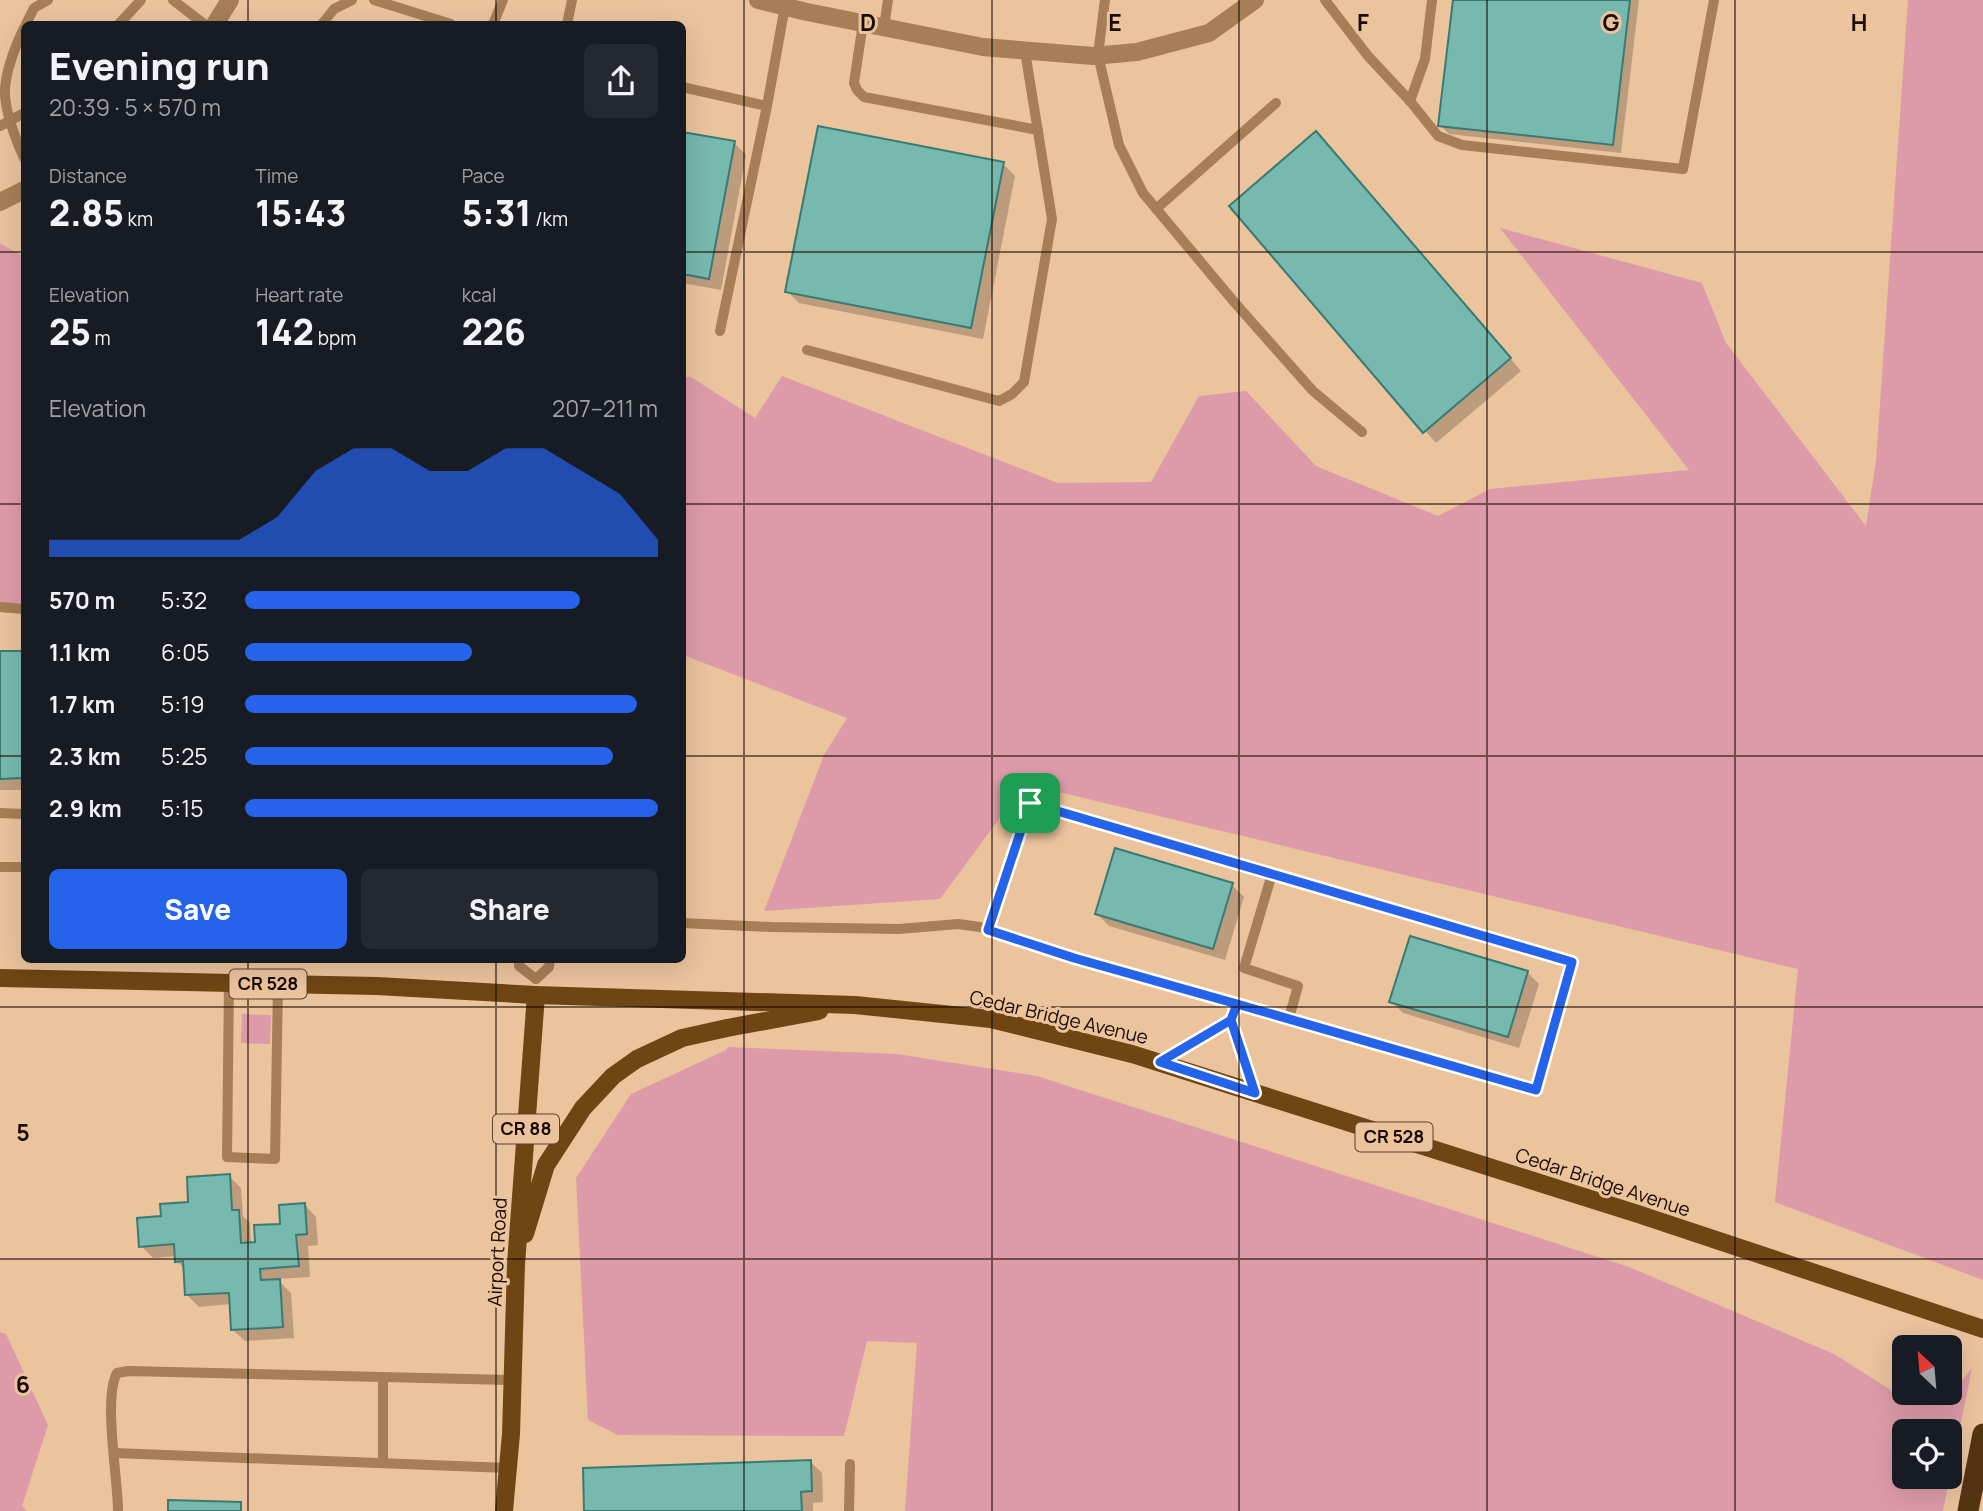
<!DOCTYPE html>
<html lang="en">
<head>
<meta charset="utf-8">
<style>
  :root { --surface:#171b24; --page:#242831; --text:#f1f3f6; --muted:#9ea1a6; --accent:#2563eb }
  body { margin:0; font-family:Manrope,sans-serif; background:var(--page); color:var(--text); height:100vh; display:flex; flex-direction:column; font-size:26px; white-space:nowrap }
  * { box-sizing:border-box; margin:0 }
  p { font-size:23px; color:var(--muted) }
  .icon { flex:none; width:38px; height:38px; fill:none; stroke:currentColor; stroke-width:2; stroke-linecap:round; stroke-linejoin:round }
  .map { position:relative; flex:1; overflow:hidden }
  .sheet { position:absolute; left:21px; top:21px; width:665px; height:942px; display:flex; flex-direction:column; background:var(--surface); border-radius:10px; box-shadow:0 7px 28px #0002 }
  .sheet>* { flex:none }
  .needle { width:46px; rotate:334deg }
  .buttons { position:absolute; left:1892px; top:1335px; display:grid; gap:14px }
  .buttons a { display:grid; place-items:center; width:70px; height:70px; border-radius:10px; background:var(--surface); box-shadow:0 7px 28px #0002; font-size:35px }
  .pin { position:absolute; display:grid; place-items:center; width:60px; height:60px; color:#fff; margin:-30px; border-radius:14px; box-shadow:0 4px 10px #0006 }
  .round { display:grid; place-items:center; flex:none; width:74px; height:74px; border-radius:10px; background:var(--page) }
  .headline { display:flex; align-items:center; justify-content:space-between; height:119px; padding:0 28px }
  h1 { font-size:38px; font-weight:800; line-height:52px }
  .stats { display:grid; grid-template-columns:repeat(3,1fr); gap:10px; height:119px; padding:7px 28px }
  .stats div { display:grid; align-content:center }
  .stats b { font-size:35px; font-weight:800 }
  .stats small { font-size:19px; font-weight:400 }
  .stats p { font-size:19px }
  .chart { height:196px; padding:14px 28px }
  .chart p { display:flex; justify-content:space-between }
  .chart svg { width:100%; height:126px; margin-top:7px; fill:var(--accent); opacity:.7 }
  .action { display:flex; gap:14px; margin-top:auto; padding:14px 28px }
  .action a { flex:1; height:80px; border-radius:10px; background:var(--accent); color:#fff; font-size:28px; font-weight:800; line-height:80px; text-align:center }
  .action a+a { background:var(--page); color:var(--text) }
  ul { padding:0 28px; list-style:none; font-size:23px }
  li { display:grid; grid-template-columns:112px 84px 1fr; align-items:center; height:52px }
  li i { height:18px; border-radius:9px; background:var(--accent) }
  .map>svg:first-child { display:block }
</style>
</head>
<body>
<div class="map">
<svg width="1983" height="1511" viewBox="0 0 1983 1511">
  <rect width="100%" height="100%" fill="#ebc39d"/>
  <g fill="#dd9ba9" fill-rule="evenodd">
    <path d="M 1908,0 L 1983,0 L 1983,1280 L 1775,1202 L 1798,969 L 1025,784 L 940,899 L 764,911 L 824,755 L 847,718 L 683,655 L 683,377 L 691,377 L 755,418 L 782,376 L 1058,483 L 1151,482 L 1199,396 L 1246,391 L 1316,466 L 1438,516 L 1490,489 L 1689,470 L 1500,228 L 1702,283 L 1726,343 L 1866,526 L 1876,461 Z"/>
    <path d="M 0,243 L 24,257 L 24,614 L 0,612 Z"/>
    <path d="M 242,1014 L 271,1015 L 270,1044 L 241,1043 Z"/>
    <path d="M 728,1047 L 897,1054 L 1037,1076 L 1629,1267 L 1834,1354 L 1894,1392 L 1945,1401 L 1972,1368 L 1943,1511 L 905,1511 L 917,1343 L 867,1341 L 844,1436 L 618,1435 L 588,1420 L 576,1178 L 631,1094 L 726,1050 ZM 1904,1432 L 1950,1432 L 1950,1477 L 1904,1477 Z"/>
    <path d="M 0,1332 L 6,1334 L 48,1425 L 22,1506 L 27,1511 L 0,1511 Z"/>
  </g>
  <g fill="#0003">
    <path d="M 1455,0 L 1639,0 L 1621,153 L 1449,134 L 1440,125 Z"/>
    <path d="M 682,133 L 734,143 L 746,155 L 721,290 L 682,283 Z"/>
    <path d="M 1328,145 L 1521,371 L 1436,443 L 1231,206 Z"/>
    <path d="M 1003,164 L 1015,176 L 983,339 L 799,303 L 787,291 Z"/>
    <rect x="0" y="653" width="24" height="137"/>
    <path d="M 1232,885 L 1244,897 L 1225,960 L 1109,926 L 1097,914 Z"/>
    <path d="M 1527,972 L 1539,984 L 1519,1048 L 1403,1013 L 1391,1001 Z"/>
    <path d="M 229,1176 L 241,1188 L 243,1216 L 250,1223 L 251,1244 L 257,1243 L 305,1205 L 316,1217 L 318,1245 L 308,1246 L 310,1277 L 277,1279 L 291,1293 L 294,1338 L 245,1341 L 233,1330 L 231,1304 L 199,1307 L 187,1295 L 186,1270 L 177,1261 L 177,1256 L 153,1258 L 141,1246 L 163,1218 L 190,1204 Z"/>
    <path d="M 810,1461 L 822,1473 L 823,1502 L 813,1503 L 813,1511 L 586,1511 Z"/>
  </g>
  <g fill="#77b8af" stroke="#397b73" stroke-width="2">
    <path d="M 1453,0 L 1630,0 L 1613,145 L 1438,126 Z"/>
    <path d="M 818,126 L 1004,162 L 971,328 L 785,292 Z"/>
    <path d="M 1316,131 L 1511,358 L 1423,433 L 1229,206 Z"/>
    <path d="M 682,132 L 735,141 L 709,279 L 682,274 Z"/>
    <path d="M 0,651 L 24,651 L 24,778 L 0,779 Z"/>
    <path d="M 1115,848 L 1233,883 L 1213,949 L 1095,914 Z"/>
    <path d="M 1410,936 L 1528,971 L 1508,1037 L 1389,1002 Z"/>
    <path d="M 230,1174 L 232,1210 L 239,1210 L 241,1243 L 255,1242 L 254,1225 L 280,1224 L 279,1205 L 305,1203 L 307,1234 L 296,1235 L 299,1266 L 260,1269 L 261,1280 L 280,1279 L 283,1327 L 231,1330 L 229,1293 L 185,1295 L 183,1261 L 175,1262 L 174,1244 L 139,1247 L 137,1218 L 161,1216 L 160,1204 L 188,1202 L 187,1177 Z"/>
    <path d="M 811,1460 L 812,1491 L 801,1492 L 802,1511 L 584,1511 L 583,1468 Z"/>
    <path d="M 168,1500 L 241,1502 L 241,1511 L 168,1511 Z"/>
  </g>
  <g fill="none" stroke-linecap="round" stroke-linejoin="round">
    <g stroke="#a77e56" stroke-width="10">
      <path d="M 173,0 L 204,24"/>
      <path d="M 374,0 L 451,24"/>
      <path d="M 1105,0 L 1098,55 L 1119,145 L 1143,193 L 1235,303 L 1313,391 L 1362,432"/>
      <path d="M 1325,0 L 1368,56 L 1410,101 L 1438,136 L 1462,145 L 1683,169 L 1714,0"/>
      <path d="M 863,23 L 854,83 L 857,90 L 864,97 L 1038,130"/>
      <path d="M 26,24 L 34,8 L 48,0"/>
      <path d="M 119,24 L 141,0"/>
      <path d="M 322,24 L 334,9 L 352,0"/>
      <path d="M 493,24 L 503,0"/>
      <path d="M 567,24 L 572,0"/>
      <path d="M 884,27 L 888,0"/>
      <path d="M 24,28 C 15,47 4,73 5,95 C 6,115 16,140 24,158"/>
      <path d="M 682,87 L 767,106 L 785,6"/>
      <path d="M 1410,101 L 1425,59 L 1432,0"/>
      <path d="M 0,126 L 24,113"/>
      <path d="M 1156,209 L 1276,103"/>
      <path d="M 720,331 L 767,106"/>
      <path d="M 807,350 L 999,401 L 1012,394 L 1024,382 L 1052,219 L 1025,51"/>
      <path d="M 0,607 L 24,609"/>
      <path d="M 0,813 L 24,814"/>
      <path d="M 0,867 L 24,867"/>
      <path d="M 1272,874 L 1244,968 L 1298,986 L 1289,1018"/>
      <path d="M 682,923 L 771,927 L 899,929 L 958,924 L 980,927 L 1074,958 L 1237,1004 L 1231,1020 L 1160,1062"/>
      <path d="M 988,930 L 1030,803 L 1572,962 L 1536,1090 L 1237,1004"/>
      <path d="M 519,959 L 519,966 L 536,979"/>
      <path d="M 536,979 L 549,967 L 550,959"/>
      <path d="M 229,983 L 227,1157 L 275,1159 L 278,984"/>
      <path d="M 1231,1020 L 1255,1093"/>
      <path d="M 114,1453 L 508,1468"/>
      <path d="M 383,1463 L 383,1377"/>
      <path d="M 118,1511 C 118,1479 103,1398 117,1373 L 128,1371 L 512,1380"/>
      <path d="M 849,1511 L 850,1464"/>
    </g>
    <g stroke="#a77e56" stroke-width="18">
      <path d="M 758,0 L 807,12 L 983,47 L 1093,56 L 1137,52 L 1209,33 L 1255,0"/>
      <path d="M 215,24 L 230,0"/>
      <path d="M 0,202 L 24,190"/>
    </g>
    <g stroke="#6f4514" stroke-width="18">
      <path d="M 0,978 L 377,986 L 536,995 L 855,1005 L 991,1019 L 1132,1054 L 1638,1214 L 1983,1329"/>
      <path d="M 525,1234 L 546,1165 L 583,1108 L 613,1076 L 637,1059 L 682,1038 L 727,1028 L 819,1011"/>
      <path d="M 504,1511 L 511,1434 L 516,1264 L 536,995"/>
    </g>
    <path stroke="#543512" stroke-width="21" d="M 1968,1511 L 1983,1434"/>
  </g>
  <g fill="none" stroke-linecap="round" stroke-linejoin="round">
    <g stroke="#fff" stroke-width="14">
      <path id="route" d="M 1030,803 L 988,930 L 1074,958 L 1237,1004 L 1231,1020 L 1160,1062 L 1255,1093 L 1231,1020 L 1237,1004 L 1536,1090 L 1572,962 L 1030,803"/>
    </g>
    <use href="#route" stroke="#2563eb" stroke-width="9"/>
  </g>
  <path fill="none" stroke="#190b01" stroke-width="2" stroke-opacity="0.55" d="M 248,0 L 248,24M 496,0 L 496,24M 744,0 L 744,1511M 992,0 L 992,1511M 1239,0 L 1239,1511M 1487,0 L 1487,1511M 1735,0 L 1735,1511M 0,252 L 24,252M 682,252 L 1983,252M 0,504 L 24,504M 682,504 L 1983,504M 0,756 L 24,756M 682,756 L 1983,756M 248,959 L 248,1511M 496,959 L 496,1511M 0,1007 L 1983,1007M 0,1259 L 1983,1259"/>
  <g text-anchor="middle" stroke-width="6" stroke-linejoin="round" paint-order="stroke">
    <g fill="#ebc39d" stroke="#584230" stroke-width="2">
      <rect x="229.5" y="969.5" width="77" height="29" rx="5"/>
      <rect x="493" y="1114.5" width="66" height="29" rx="5"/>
      <rect x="1355.5" y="1122.5" width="77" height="29" rx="5"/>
    </g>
    <g font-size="18" font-weight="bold" fill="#190b01">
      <text x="268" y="990">CR 528</text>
      <text x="526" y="1135">CR 88</text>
      <text x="1394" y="1143">CR 528</text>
    </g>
    <g font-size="19" fill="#190b01" stroke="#ebc39d">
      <text transform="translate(1059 1017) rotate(13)" y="7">Cedar Bridge Avenue</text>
      <text transform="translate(1603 1182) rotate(18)" y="7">Cedar Bridge Avenue</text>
      <text transform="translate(497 1252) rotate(-87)" y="7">Airport Road</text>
    </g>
  </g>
  <g font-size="23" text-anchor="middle" font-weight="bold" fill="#190b01" stroke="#ebc39d" stroke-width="6" stroke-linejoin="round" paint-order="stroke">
    <text x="868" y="31">D</text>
    <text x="1115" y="31">E</text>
    <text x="1363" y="31">F</text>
    <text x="1611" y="31">G</text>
    <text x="1859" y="31">H</text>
    <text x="23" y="1141">5</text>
    <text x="23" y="1393">6</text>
  </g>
</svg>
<div class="buttons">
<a><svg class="needle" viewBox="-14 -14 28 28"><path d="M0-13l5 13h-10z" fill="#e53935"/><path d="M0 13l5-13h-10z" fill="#9ea1a6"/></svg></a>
<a><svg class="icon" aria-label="locate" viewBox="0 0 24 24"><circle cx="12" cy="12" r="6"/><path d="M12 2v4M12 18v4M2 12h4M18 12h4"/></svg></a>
</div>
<div class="pin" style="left:1030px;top:803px;background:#1e9e55"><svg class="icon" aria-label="arrive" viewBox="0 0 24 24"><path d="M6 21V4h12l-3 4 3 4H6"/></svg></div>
<section class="sheet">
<div class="headline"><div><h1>Evening run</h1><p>20:39 · 5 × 570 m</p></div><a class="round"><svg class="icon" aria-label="share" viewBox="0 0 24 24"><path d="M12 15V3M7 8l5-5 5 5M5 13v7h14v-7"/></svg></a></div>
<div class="stats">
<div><p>Distance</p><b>2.85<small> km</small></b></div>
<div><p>Time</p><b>15:43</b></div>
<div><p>Pace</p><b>5:31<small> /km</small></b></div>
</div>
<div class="stats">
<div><p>Elevation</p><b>25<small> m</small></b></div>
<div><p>Heart rate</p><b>142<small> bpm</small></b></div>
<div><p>kcal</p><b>226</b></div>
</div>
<div class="chart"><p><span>Elevation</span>207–211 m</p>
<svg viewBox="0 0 160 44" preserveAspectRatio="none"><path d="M0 44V38L10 38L20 38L30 38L40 38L50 38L60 30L70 14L80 6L90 6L100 14L110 14L120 6L130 6L140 14L150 22L160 38V44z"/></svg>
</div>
<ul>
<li><b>570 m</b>5:32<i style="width:81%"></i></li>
<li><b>1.1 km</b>6:05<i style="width:55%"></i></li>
<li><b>1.7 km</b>5:19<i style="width:95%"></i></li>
<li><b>2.3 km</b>5:25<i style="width:89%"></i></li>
<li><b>2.9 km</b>5:15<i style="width:100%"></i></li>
</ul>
<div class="action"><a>Save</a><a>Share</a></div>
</section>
</div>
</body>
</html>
